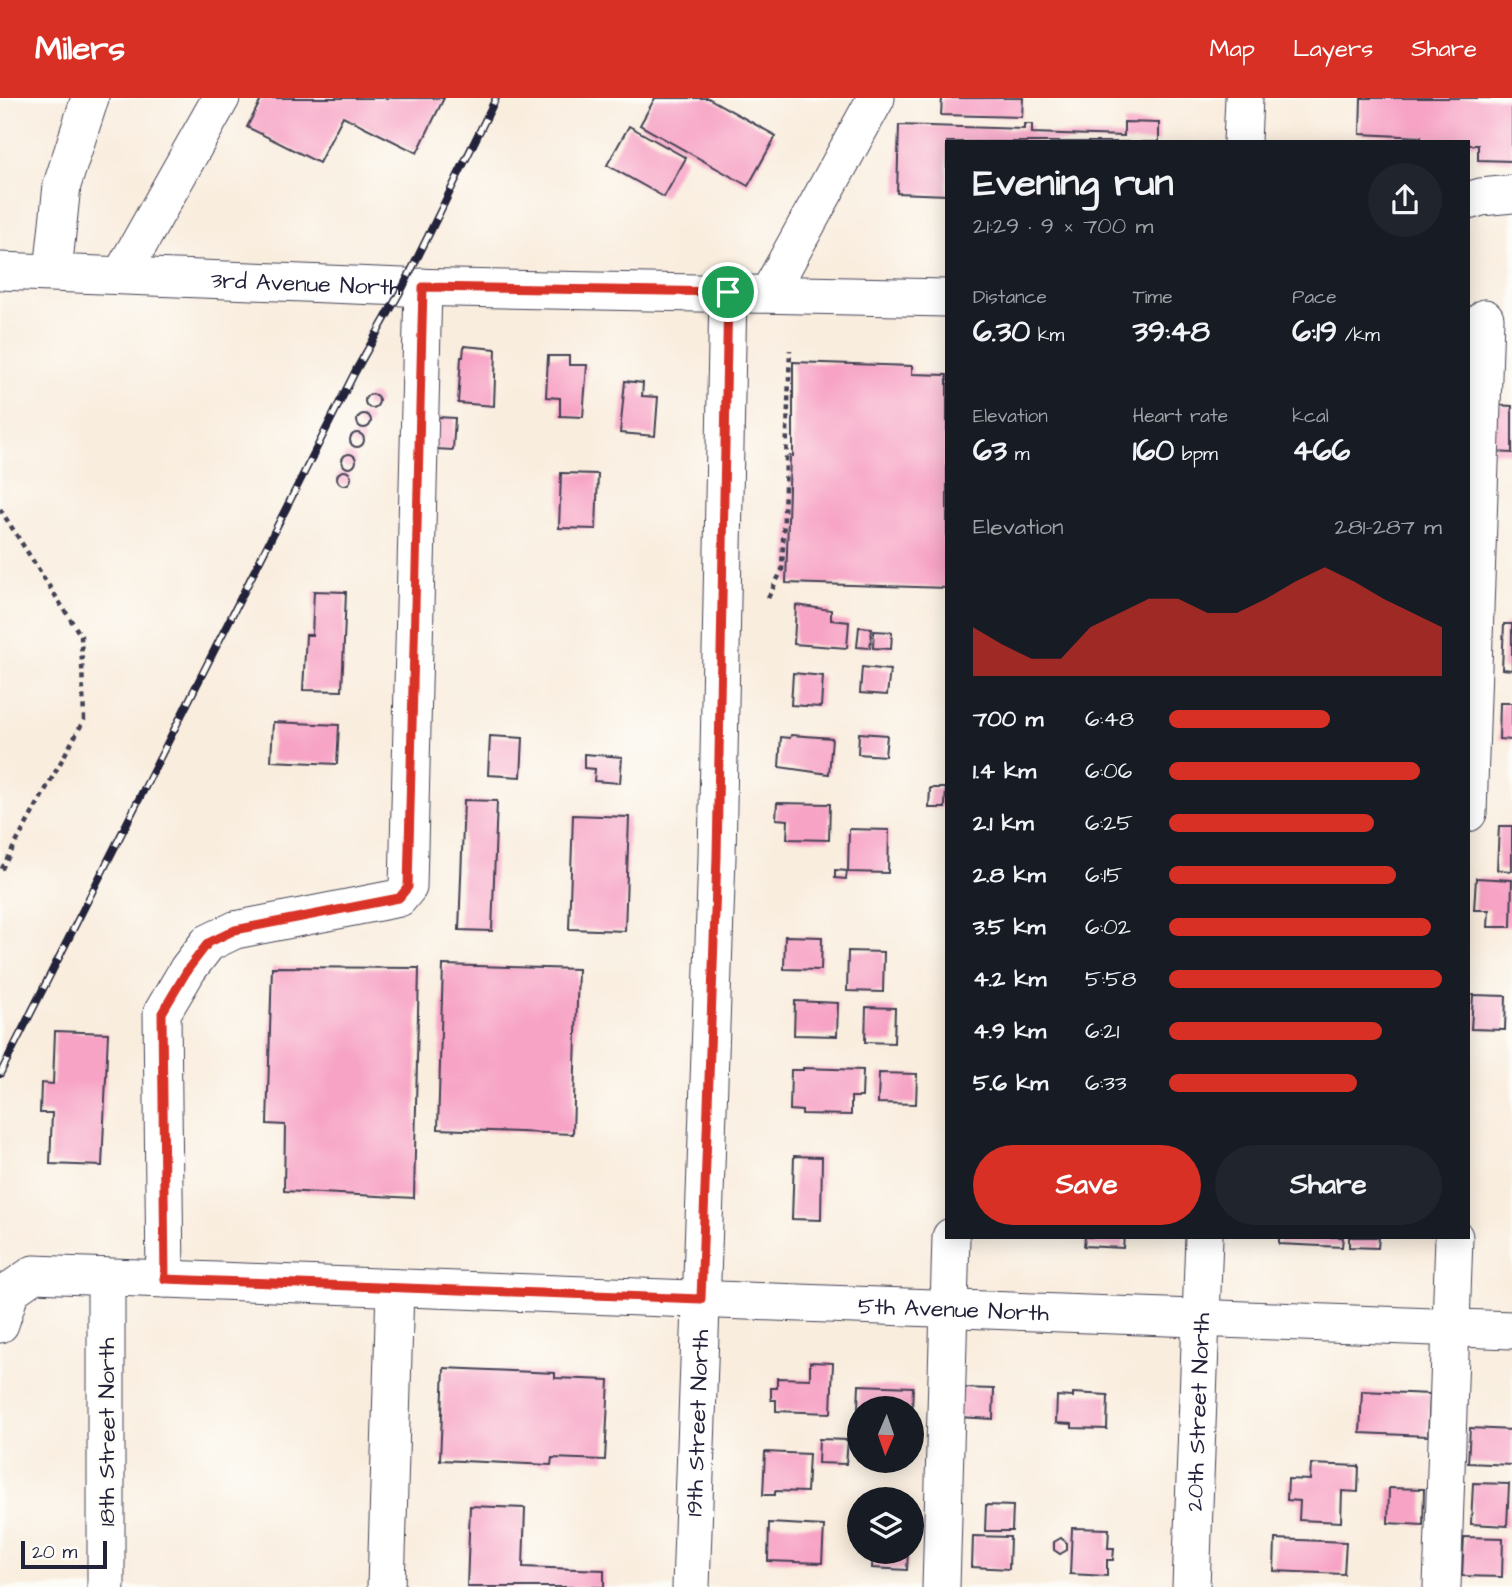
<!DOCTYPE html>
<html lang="en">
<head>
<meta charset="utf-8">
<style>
  :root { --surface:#171b24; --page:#20242c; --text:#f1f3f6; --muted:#9ea1a6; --accent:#d93025 }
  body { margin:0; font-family:"Architects Daughter",sans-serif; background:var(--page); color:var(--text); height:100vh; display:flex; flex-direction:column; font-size:26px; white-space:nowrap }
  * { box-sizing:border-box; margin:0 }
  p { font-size:23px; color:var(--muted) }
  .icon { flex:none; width:38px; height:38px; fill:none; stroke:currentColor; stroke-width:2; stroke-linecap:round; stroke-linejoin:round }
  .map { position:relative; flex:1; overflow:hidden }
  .drawer { position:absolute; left:945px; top:42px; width:525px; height:1099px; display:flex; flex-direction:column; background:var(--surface); border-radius:0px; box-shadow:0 4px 18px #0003 }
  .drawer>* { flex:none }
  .needle { width:46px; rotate:182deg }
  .tools { position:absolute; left:847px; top:1298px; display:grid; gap:14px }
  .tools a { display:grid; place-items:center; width:77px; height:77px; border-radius:50%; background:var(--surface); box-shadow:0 4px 18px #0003; font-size:35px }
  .scale { position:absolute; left:21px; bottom:18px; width:86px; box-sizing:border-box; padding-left:7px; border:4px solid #22223b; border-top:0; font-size:19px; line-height:24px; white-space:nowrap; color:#22223b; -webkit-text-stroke:5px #fdfcf7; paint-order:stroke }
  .pin { position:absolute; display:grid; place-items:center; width:60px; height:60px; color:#fff; margin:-30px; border:4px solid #fff; border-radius:50%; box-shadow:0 2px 7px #0007 }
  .round { display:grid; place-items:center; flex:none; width:74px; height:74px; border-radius:37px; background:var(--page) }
  .head { display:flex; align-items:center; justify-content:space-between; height:119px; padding:0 28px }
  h1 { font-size:38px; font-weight:700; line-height:52px }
  .figures { display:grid; grid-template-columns:repeat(3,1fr); gap:10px; height:119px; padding:7px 28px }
  .figures div { display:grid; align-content:center }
  .figures b { font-size:30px; font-weight:700 }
  .figures small { font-size:19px; font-weight:400 }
  .figures p { font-size:19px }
  .chart { height:196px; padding:14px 28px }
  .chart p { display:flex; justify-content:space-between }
  .chart svg { width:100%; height:126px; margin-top:7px; fill:var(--accent); opacity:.7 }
  .button { display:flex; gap:14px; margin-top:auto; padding:14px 28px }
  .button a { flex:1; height:80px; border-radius:42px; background:var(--accent); color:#fff; font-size:28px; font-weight:700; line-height:80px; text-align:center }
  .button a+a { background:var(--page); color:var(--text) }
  ul { padding:0 28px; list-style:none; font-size:23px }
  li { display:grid; grid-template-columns:112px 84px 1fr; align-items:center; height:52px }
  li i { height:18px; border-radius:9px; background:var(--accent) }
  header { display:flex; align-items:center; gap:42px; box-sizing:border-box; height:98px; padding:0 35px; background:var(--accent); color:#fff }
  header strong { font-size:33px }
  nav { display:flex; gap:38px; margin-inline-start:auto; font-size:24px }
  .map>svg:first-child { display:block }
</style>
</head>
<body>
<header>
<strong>Milers</strong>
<nav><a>Map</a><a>Layers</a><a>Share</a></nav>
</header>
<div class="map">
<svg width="1512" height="1489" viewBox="0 0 1512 1489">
  <rect width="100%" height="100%" fill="#fdfcf7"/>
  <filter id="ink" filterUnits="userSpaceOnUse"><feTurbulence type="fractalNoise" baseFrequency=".0143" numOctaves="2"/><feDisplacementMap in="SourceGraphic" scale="14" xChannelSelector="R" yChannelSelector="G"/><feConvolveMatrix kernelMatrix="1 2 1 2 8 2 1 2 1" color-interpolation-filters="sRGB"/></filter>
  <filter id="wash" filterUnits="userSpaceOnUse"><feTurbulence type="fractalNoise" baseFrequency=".00686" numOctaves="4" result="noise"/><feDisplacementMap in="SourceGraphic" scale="28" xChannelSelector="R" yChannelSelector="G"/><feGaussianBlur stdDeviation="1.57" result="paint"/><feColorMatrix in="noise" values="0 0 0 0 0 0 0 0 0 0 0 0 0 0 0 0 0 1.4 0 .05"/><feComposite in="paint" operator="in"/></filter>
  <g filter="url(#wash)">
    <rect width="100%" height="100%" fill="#f9edde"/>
    <g id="blocks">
      <g fill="#f7a3c5">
        <path d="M 262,0 L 444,0 L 417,55 L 343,18 L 319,65 L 247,29 Z"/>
        <path d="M 655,0 L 708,0 L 776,38 L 748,88 L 640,27 Z"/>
        <path d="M 942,0 L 1023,0 L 1022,19 L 941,17 Z"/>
        <path d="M 1361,0 L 1512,0 L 1512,63 L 1478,62 L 1478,47 L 1468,47 L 1468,44 L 1421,44 L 1421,39 L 1360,36 Z"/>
        <path d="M 1124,24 L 1159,25 L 1159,44 L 947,44 L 947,97 L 897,95 L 899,27 L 1024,31 L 1024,26 L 1032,26 L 1032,35 L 1124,38 Z"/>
        <path d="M 629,28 L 686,60 L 664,99 L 607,67 Z"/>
        <path d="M 464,248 L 496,251 L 494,308 L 458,305 L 461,259 L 463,259 Z"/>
        <path d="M 548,258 L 569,258 L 569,267 L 587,267 L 583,319 L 560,318 L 560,300 L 546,299 Z"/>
        <path d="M 793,264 L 912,268 L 912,276 L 947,277 L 947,490 L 786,485 L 790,358 L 793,358 Z"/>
        <path d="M 625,283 L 643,285 L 642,298 L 658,299 L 655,338 L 620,335 Z"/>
        <circle cx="372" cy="303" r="7"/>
        <path d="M 1495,307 L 1512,308 L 1512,355 L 1493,354 Z"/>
        <circle cx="364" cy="323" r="7"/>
        <path d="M 437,319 L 455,320 L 453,352 L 435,351 Z"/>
        <circle cx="357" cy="342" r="7"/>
        <circle cx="349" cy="363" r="7"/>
        <circle cx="344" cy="380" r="7"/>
        <path d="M 561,375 L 598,376 L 596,431 L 559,430 Z"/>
        <path d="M 314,493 L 346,494 L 342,593 L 303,592 L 306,537 L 312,537 Z"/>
        <path d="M 796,507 L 831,512 L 831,522 L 849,524 L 847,550 L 794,546 Z"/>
        <path d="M 1504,526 L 1512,526 L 1512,572 L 1502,571 Z"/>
        <path d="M 859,529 L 872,530 L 870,550 L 857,549 Z"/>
        <path d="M 874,533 L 892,534 L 891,551 L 873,550 Z"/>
        <path d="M 862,569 L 890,572 L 887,597 L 860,595 Z"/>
        <path d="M 793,575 L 823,578 L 821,609 L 791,607 Z"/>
        <path d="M 1500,605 L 1512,605 L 1512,642 L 1499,641 Z"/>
        <path d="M 273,624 L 339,627 L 337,666 L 271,663 Z"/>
        <path d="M 859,635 L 887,637 L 885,658 L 858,656 Z"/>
        <path d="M 791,637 L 832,640 L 829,676 L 779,669 L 781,639 L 790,640 Z"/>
        <path d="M 490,638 L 523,640 L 521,679 L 488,677 Z"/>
        <path d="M 584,656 L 622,659 L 620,685 L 594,683 L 595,671 L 584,670 Z"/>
        <path d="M 930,690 L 946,690 L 945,710 L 929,710 Z"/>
        <path d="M 464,702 L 497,703 L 492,833 L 459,832 Z"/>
        <path d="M 777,705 L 830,706 L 829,742 L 787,741 L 788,722 L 776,721 Z"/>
        <path d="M 573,717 L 629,719 L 625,833 L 569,831 Z"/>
        <path d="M 1499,728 L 1512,728 L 1512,773 L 1497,772 Z"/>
        <path d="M 849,731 L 889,732 L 888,775 L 848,774 Z"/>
        <path d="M 835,772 L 847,773 L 846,781 L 835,780 Z"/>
        <path d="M 1476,780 L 1512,782 L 1511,829 L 1488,829 L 1489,812 L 1474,812 Z"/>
        <path d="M 785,838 L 822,839 L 821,872 L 784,871 Z"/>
        <path d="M 848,853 L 884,854 L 883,894 L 847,893 Z"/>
        <path d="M 443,867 L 578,871 L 573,1036 L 438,1031 Z"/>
        <path d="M 272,869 L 419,870 L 414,1100 L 284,1093 L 285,1027 L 267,1026 Z"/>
        <path d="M 1473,897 L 1506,898 L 1505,932 L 1471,931 Z"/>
        <path d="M 795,903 L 838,905 L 837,938 L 794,937 Z"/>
        <path d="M 866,909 L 895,910 L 894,945 L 865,944 Z"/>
        <path d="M 55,933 L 108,935 L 102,1068 L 50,1066 L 52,1015 L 40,1015 L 41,985 L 53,986 Z"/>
        <path d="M 803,970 L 863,972 L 862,999 L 851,999 L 851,1017 L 802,1016 L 802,1013 L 790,1012 L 791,972 L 803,972 Z"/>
        <path d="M 879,975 L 917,976 L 916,1006 L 878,1005 Z"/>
        <path d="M 794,1058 L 822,1059 L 821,1122 L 792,1121 Z"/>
        <path d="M 1085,1139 L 1124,1139 L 1123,1150 L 1084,1148 Z"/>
        <path d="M 1279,1139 L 1343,1139 L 1342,1149 L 1279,1146 Z"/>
        <path d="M 1349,1139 L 1379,1139 L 1378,1150 L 1349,1149 Z"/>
        <path d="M 810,1264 L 833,1265 L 831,1315 L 776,1313 L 776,1302 L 771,1302 L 771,1290 L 777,1290 L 777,1280 L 810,1281 Z"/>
        <path d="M 444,1270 L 555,1275 L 555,1280 L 609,1282 L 605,1362 L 552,1360 L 551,1367 L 440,1362 Z"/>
        <path d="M 859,1287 L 913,1289 L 912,1311 L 858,1311 Z"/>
        <path d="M 960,1290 L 994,1291 L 993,1321 L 959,1319 Z"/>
        <path d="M 1362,1293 L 1430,1296 L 1428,1338 L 1360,1335 Z"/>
        <path d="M 1073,1295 L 1108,1297 L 1107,1331 L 1072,1330 L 1072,1326 L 1056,1325 L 1057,1298 L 1073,1299 Z"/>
        <path d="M 1470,1330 L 1512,1332 L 1512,1367 L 1468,1365 Z"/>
        <path d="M 819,1341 L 848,1342 L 846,1366 L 818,1365 Z"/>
        <path d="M 765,1354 L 809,1356 L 807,1394 L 775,1393 L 775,1397 L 763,1397 Z"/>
        <path d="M 1311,1366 L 1359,1368 L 1358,1394 L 1342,1393 L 1341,1424 L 1299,1422 L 1300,1403 L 1287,1402 L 1288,1381 L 1310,1382 Z"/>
        <path d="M 1473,1385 L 1509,1386 L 1507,1428 L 1471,1426 Z"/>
        <path d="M 1389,1390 L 1424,1391 L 1423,1427 L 1388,1425 Z"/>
        <path d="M 986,1407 L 1013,1408 L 1012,1433 L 985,1433 Z"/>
        <path d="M 470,1408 L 525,1410 L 523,1469 L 604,1472 L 604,1489 L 467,1489 Z"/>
        <path d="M 769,1425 L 824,1428 L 822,1465 L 768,1463 Z"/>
        <path d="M 1072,1430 L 1109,1431 L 1108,1450 L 1114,1450 L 1113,1462 L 1107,1462 L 1107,1478 L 1070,1476 Z"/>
        <path d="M 973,1438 L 1010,1439 L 1009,1471 L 972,1469 Z"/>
        <path d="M 1464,1439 L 1503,1440 L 1502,1479 L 1462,1478 Z"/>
        <path d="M 1061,1440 L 1067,1445 L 1067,1452 L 1060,1456 L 1054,1452 L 1054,1444 Z"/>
        <path d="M 1275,1441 L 1346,1444 L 1344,1476 L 1274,1473 Z"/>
        <path d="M 873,1454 L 908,1454 L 907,1472 L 872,1470 Z"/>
      </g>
    </g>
  </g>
  <g filter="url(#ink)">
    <use href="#blocks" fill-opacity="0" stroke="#424053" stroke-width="2"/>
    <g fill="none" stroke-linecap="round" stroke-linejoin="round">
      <g stroke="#424053" stroke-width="39">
        <g id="minor">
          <path d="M 1242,44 L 1244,0"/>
          <path d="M 1468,103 L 1481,99 L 1512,96"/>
          <path id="s1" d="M 0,173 L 403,189 L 947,200"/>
          <path d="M 53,174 L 62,87 L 90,0"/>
          <path d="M 122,176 L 221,0"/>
          <path d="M 769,195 L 876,0"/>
          <path d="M 1468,715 L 1485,220"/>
          <path d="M 165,1181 L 162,915 L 188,871 L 208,845 L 235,832 L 399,800 L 408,789 L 423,189"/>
          <path id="s2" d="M 0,1226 L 11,1192 L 34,1176 L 1512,1232"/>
          <path d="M 106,1489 L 106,1179"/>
          <path d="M 386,1489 L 395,1190"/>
          <path id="s3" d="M 691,1489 L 717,759 L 728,194"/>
          <path d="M 941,1489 L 951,1139"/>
          <path id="s4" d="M 1191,1489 L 1204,1139"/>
          <path d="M 1442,1489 L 1454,1139"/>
        </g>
      </g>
      <g stroke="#424053" stroke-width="4.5" stroke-dasharray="5 5" stroke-linecap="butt">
        <path d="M 0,411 L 81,538 L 84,622 L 0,774"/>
        <path d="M 768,500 L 782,472 L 790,252"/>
      </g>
      <use href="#minor" stroke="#fff" stroke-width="37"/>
      <g stroke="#22223b" stroke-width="8">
        <path id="rail" d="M 0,976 L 355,274 L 403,189 L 496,0"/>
      </g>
      <use href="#rail" stroke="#fdfcf7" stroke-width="5" stroke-dasharray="16" stroke-linecap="butt"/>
    </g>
  </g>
  <g fill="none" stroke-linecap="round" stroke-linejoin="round" filter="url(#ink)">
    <g stroke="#fff" stroke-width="14">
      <path id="route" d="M 423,189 L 728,194 L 717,759 L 701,1201 L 165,1181 L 162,915 L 188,871 L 208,845 L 235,832 L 399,800 L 408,789 Z"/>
    </g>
    <use href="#route" stroke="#d93025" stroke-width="9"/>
  </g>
  <g text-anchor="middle" stroke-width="5" stroke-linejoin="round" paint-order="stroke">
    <g font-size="23" fill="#22223b" stroke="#fdfcf7">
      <text dy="8" stroke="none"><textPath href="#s1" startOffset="306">3rd Avenue North</textPath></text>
      <text dy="8" stroke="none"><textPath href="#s2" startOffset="984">5th Avenue North</textPath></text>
      <text dy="8" stroke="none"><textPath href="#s4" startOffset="175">20th Street North</textPath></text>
      <text dy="8" stroke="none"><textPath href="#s3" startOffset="164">19th Street North</textPath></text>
      <text transform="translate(106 1334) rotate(-90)" y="8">18th Street North</text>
    </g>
  </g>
</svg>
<div class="tools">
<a><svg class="needle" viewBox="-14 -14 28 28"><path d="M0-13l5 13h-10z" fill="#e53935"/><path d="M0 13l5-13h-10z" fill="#9ea1a6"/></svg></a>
<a><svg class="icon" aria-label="layers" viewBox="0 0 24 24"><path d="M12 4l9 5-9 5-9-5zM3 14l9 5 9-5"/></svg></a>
</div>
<div class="scale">20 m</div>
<div class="pin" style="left:728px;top:194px;background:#1e9e55"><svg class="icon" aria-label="arrive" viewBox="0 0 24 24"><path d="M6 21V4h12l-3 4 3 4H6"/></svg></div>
<section class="drawer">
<div class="head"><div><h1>Evening run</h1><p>21:29 · 9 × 700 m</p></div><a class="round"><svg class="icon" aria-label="share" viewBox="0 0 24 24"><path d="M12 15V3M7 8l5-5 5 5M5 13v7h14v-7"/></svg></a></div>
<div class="figures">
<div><p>Distance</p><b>6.30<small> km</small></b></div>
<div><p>Time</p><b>39:48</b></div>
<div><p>Pace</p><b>6:19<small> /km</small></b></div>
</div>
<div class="figures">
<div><p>Elevation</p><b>63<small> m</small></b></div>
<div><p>Heart rate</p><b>160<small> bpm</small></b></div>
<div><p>kcal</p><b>466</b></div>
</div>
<div class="chart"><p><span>Elevation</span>281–287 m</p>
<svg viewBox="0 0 160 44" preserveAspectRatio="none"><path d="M0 44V27L10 33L20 38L30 38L40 27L50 22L60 17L70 17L80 22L90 22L100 17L110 11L120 6L130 11L140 17L150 22L160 27V44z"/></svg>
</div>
<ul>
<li><b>700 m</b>6:48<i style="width:59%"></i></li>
<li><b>1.4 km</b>6:06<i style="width:92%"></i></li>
<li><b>2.1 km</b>6:25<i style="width:75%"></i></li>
<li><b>2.8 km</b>6:15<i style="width:83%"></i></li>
<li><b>3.5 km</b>6:02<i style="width:96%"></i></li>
<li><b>4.2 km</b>5:58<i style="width:100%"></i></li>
<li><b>4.9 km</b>6:21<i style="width:78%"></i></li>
<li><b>5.6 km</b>6:33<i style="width:69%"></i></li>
</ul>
<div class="button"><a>Save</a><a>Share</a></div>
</section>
</div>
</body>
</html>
